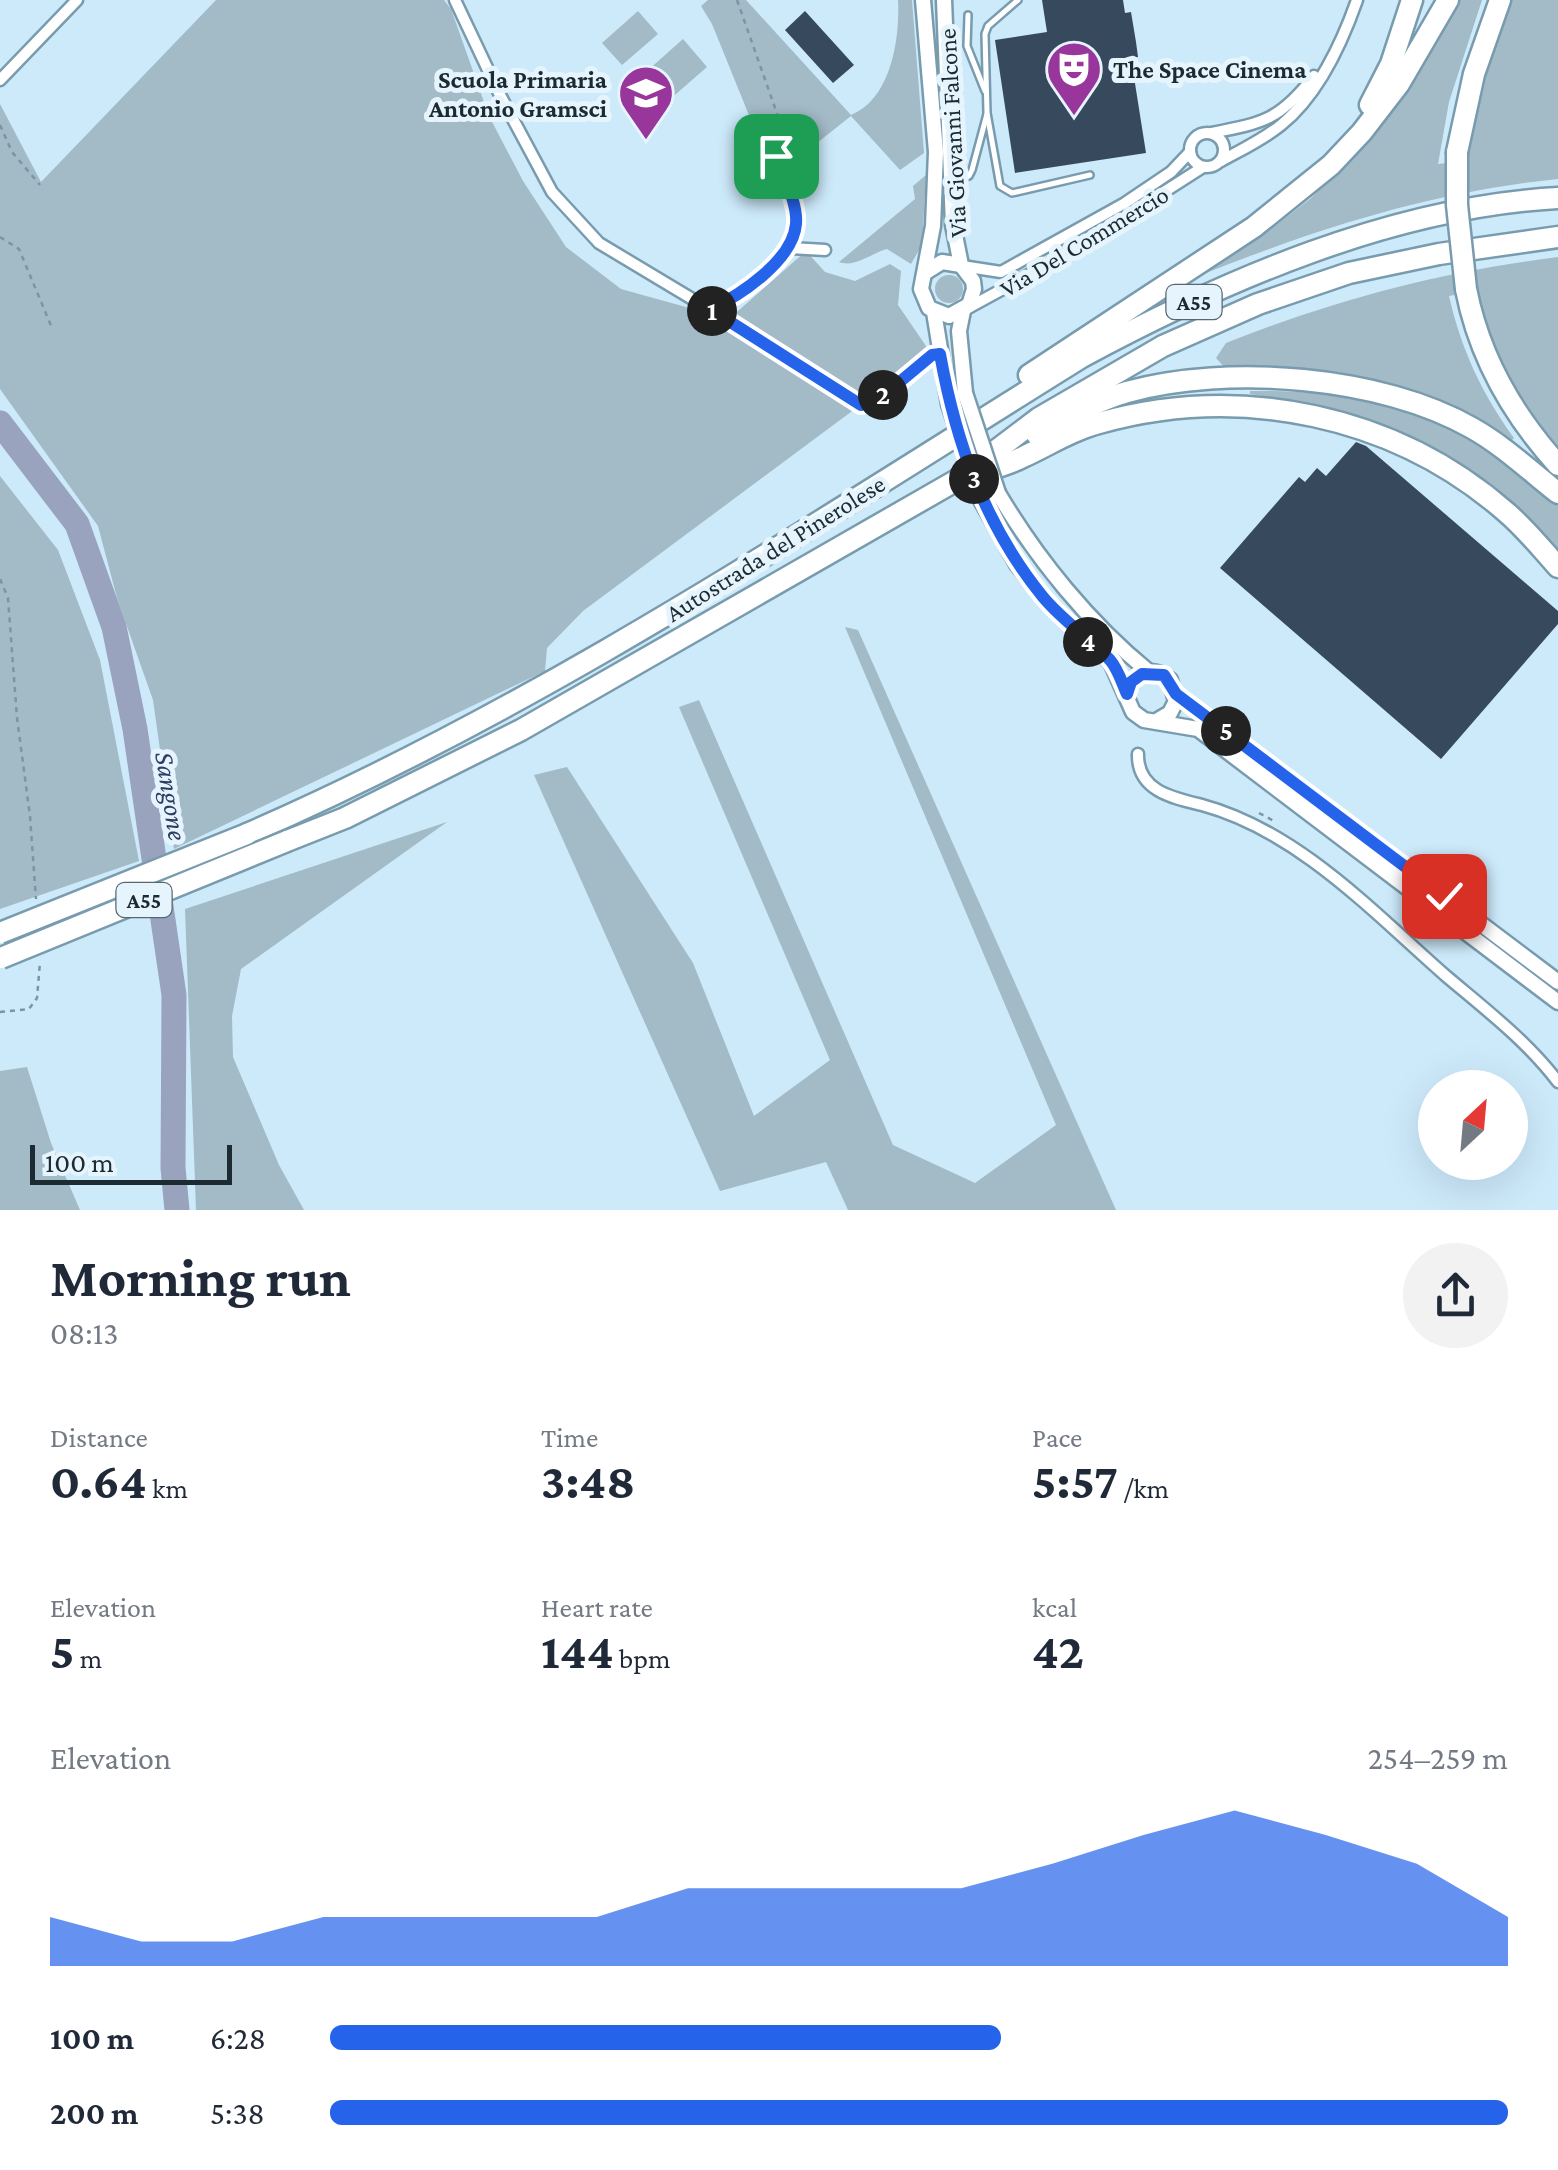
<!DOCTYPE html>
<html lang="en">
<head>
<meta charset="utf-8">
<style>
  :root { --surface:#fff; --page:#f2f2f3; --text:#1f2937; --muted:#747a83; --accent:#2563eb }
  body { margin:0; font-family:"Crimson Pro",serif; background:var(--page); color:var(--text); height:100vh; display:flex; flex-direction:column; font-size:38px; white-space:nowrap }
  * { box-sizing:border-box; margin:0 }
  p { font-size:32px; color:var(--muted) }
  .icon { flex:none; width:55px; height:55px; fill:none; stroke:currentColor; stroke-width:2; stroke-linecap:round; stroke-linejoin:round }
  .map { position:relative; height:1210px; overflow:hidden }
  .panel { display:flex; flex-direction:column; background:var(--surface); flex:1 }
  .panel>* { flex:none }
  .needle { width:65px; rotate:26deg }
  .fabs { position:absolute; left:1418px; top:1070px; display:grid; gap:20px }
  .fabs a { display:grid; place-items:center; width:110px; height:110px; border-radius:50%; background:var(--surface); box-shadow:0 10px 40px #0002; font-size:50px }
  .scale { position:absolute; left:30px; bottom:25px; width:202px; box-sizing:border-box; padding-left:10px; border:5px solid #1c2a32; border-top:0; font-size:28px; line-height:35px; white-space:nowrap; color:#1c2a32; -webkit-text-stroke:8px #e6f5fd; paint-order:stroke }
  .pin { position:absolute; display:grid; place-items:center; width:85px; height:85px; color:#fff; margin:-42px; border-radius:20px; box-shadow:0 5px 15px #0006 }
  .km { position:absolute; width:50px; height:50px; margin:-25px; border-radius:50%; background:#222; color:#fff; font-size:28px; line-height:50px; text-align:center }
  .round { display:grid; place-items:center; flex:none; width:105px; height:105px; border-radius:52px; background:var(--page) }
  .headline { display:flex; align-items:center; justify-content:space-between; height:170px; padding:0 50px }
  h1 { font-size:55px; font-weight:700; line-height:75px }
  .metrics { display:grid; grid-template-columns:repeat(3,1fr); gap:15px; height:170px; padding:10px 50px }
  .metrics div { display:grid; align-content:center }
  .metrics b { font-size:50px; font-weight:700 }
  .metrics small { font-size:28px; font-weight:400 }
  .metrics p { font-size:28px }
  .chart { height:280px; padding:20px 50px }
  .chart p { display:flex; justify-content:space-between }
  .chart svg { width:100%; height:180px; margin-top:10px; fill:var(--accent); opacity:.7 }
  ul { padding:0 50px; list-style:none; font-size:32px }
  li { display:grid; grid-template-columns:160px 120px 1fr; align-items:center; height:75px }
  li i { height:25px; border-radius:12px; background:var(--accent) }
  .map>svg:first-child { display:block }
</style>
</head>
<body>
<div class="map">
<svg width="1558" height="1210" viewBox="0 0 1558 1210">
  <rect width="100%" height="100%" fill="#cdeafb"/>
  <g fill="#a3bac7">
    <path d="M 216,0 L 444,0 L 451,9 L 489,116 L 523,181 L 566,247 L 621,289 L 729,319 L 806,251 L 825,272 L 855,281 L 890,264 L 901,271 L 898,305 L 928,349 L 867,400 L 583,611 L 547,648 L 545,671 L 174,849 L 153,700 L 117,598 L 98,526 L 0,389 L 0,104 L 41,182 Z"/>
    <path d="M 708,0 L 746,0 L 851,115 C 891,99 900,39 898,0 L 912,0 L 924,153 L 900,170 L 851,116 L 774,177 L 712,24 L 701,6 Z"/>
    <path d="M 1457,0 L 1482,0 L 1449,102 L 1438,164 L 1465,161 L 1484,71 L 1509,0 L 1558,0 L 1558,179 C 1433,192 1322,227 1206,273 L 1267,232 L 1310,199 L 1348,162 L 1389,112 Z"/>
    <path d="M 638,11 L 658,34 L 622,65 L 602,43 Z"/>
    <path d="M 683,39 L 707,67 L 661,107 L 637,80 Z"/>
    <path d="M 926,175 L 922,245 L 911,264 L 887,249 C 871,253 856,268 839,262 L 915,199 L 913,186 Z"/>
    <path d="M 1558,257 L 1558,451 L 1523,407 L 1499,366 L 1475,291 L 1449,296 C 1461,349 1482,394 1514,438 L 1511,441 C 1428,386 1326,367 1227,370 L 1216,358 L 1226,343 C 1337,299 1439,272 1558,257 Z"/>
    <circle cx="949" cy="289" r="14"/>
    <path d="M 1250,391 C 1319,390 1392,399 1455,429 C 1493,447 1525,475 1558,500 L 1558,553 C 1535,528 1513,503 1486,483 C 1418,431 1334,407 1250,394 Z"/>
    <path d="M 0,476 L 58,550 L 100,660 L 139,861 L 0,909 Z"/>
    <path d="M 845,627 L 858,630 L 1116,1210 L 848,1210 L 826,1162 L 720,1191 L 534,775 L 567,767 L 693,963 L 754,1116 L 830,1060 L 679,707 L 699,700 L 893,1145 L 975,1183 L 1056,1125 Z"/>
    <path d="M 447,822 L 241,969 L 232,1016 L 233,1057 L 279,1165 L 304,1210 L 196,1210 L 185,909 Z"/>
    <path d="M 27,1067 L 51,1143 L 80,1210 L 0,1210 L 0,1071 Z"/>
  </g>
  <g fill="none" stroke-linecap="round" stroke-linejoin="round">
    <path stroke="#9aa3be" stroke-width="25" d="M 0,423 L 77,524 L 114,627 L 135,729 L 174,995 L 173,1168 L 177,1210"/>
  </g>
  <g fill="#37495d">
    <path d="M 1042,0 L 1123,0 L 1125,13 L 1131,12 L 1136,42 L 1138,57 L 1131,58 L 1146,153 L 1015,173 L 995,40 L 1047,32 Z"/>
    <path d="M 805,11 L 854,65 L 833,83 L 785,30 Z"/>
    <path d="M 1356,442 L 1366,446 L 1558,611 L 1558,624 L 1441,759 L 1220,568 L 1299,477 L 1305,482 L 1317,468 L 1326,476 Z"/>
  </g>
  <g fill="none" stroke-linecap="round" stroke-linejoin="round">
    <g stroke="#789bae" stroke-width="10">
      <g id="service">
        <path d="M 1018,0 L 988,26 L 985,34 L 987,113 L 1000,186 L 1012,193 L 1090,175"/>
        <path d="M 968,15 L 967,46 L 985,91"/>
        <path d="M 955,181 L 969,176 L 972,170 L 987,114"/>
      </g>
    </g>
    <g stroke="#789bae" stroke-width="15">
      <g id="minor">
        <path d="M 455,0 L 499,93 L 552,192 L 599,243 L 709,309 L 736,298 L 790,248 L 825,250"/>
        <path d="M 0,80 L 77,0"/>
        <circle cx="1207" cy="150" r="17"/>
        <path d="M 1211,133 C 1263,123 1280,120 1314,76"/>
        <path d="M 1221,161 C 1241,150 1264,139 1281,125 C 1317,96 1342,43 1357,0"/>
        <path d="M 962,266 L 1001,272 L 1125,203 L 1171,172 L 1190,152"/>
        <path d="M 968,308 L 1067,254 L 1203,167"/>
        <path d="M 1138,754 C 1137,791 1173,798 1202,805 C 1298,831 1373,912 1446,976 C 1485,1009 1527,1041 1558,1082"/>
      </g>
    </g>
    <g stroke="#789bae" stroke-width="19">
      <g id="tertiary">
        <path d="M 923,0 L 936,152 L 933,226 L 921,289 L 929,308 L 949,316 L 969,305 L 974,289 L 973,281 L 961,265 L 953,225 L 944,0"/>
        <path d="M 926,272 L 942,262 L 961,265"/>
        <path d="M 963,311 L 959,331 L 965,393"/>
        <path d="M 934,312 L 949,404"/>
        <path d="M 998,493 C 1037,559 1089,623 1149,672"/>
        <path d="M 981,500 L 1017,564 L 1047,602 L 1111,662 L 1133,712 L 1144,720 L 1198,729 L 1558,1002"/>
        <path d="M 1127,694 C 1133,672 1152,665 1170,680 L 1176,701 L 1170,713 L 1158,720"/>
        <path d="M 1176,694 L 1558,982"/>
      </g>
    </g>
    <g stroke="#789bae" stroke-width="25">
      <g id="motorway">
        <path d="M 1370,105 L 1391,64 L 1412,0"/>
        <path d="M 1457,152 L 1474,74 L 1500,0"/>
        <path d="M 1466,289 C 1479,356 1512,414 1558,465"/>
        <path d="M 1029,375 L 1254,227 L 1331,165 L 1362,132 L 1399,84 L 1448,0"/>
        <path d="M 1037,435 C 1066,418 1095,401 1127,392 C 1228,364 1381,376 1472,428 C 1504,446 1530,471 1558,493"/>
        <path d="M 973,475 C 990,469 1008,465 1023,457 C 1049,445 1072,430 1099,423 C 1241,383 1395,415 1506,512 C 1525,528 1541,548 1558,567"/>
        <path d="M 247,834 C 542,706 810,526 1082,357 C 1225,280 1393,207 1558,198"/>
        <path d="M 287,841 L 345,818 L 521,730 L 957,480 L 1039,418 L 1163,346 L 1258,304 L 1349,273 L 1439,254 L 1558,237"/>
      </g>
    </g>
    <g stroke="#7d94a1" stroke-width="2.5" stroke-dasharray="5 5" stroke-linecap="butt">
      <path d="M 737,0 L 786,139 L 776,156 L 797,221 L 793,234"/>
      <path d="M 0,125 L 12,152 L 40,185"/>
      <path d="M 0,237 L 19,249 L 52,328"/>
      <path d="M 724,318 L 861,405 L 884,395 L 926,361"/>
      <path d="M 0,579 L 8,598 L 17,718 L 30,816 L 36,899"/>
      <path d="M 1259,813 L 1274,821"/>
      <path d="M 0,1012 L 29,1009 L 37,998 L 40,962"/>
    </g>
    <use href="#service" stroke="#fff" stroke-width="5"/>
    <use href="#minor" stroke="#fff" stroke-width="10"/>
    <use href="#tertiary" stroke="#fff" stroke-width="14"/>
    <use href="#motorway" stroke="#fff" stroke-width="20"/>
    <g stroke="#789bae" stroke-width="19" stroke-linecap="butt">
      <g id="tertiary-bridge">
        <path d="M 965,393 L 998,493"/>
        <path d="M 949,404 L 981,500"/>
      </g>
    </g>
    <g stroke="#789bae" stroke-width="25" stroke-linecap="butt">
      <g id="motorway-bridge">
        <path d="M 1457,152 L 1457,205 L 1466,289"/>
        <path d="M 0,933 L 247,834"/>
        <path d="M 1,958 L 287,841"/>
      </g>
    </g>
    <use href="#tertiary-bridge" stroke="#fff" stroke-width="14"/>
    <use href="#motorway-bridge" stroke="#fff" stroke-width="20"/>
  </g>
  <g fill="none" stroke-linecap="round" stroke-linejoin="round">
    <g stroke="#fff" stroke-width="20">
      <path id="route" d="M 776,156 C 783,175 798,204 796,224 C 793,260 740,296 710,309 L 861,405 L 884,395 L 932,355 L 940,354 C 956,443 985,526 1043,597 C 1063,621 1089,638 1110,660 C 1118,669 1122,683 1127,694 L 1131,682 L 1142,674 L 1164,675 L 1176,694 L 1444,896"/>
    </g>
    <use href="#route" stroke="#2563eb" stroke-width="12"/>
  </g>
  <defs>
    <g id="theatre-pin" transform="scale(2.875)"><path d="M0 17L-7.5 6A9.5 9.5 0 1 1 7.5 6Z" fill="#98369c" stroke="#e6f5fd"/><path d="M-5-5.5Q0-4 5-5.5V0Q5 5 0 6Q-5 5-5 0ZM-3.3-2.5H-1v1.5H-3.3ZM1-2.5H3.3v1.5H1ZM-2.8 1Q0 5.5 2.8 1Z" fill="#fff"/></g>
    <g id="school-pin" transform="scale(2.875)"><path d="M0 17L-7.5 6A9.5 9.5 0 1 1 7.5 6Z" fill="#98369c" stroke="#e6f5fd"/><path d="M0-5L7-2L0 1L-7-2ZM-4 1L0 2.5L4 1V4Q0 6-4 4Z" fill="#fff"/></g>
  </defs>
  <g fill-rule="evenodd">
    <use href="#theatre-pin" x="1074" y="69"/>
    <use href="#school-pin" x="646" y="93"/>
  </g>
  <g text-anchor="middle" stroke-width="10" stroke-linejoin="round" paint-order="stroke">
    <g fill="#e6f5fd" stroke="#59676f" stroke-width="2.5">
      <rect x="1166.5" y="285" width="55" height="34" rx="8"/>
      <rect x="116.5" y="883" width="55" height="34" rx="8"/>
    </g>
    <g font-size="22" font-weight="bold" fill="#1c2a32">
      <text x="1194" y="310">A55</text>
      <text x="144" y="908">A55</text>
    </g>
    <g font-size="25" font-weight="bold" fill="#1c2a32" stroke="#e6f5fd" text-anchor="start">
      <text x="1113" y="78">The Space Cinema</text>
      <text x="607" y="88" text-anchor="end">Scuola Primaria<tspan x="607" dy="29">Antonio Gramsci</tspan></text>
    </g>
    <g font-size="25" fill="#1c2a32" stroke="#e6f5fd">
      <text transform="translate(952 133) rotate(-93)" y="9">Via Giovanni Falcone</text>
      <text transform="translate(1084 241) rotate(-31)" y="9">Via Del Commercio</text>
      <text transform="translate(775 548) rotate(-32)" y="9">Autostrada del Pinerolese</text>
    </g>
    <g font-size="28" font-style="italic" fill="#303c63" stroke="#e6f5fd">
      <text transform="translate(172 796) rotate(81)" y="10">Sangone</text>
    </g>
  </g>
</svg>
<div class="fabs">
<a><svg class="needle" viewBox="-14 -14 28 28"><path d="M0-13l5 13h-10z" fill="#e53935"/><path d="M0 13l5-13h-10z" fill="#747a83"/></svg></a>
</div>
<div class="scale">100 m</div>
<div class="pin" style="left:776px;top:156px;background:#1e9e55"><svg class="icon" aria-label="arrive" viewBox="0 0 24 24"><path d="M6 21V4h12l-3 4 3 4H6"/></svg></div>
<div class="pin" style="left:1444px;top:896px;background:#d93025"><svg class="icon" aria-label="check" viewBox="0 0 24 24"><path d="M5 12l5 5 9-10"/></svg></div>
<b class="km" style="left:712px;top:311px">1</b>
<b class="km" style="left:883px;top:395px">2</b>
<b class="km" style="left:974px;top:479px">3</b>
<b class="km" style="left:1088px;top:642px">4</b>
<b class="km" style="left:1226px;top:731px">5</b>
</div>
<section class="panel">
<div class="headline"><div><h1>Morning run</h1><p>08:13</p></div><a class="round"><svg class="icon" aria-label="share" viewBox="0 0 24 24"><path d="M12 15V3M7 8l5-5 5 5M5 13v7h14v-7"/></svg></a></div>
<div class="metrics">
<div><p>Distance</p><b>0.64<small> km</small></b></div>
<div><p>Time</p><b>3:48</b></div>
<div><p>Pace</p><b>5:57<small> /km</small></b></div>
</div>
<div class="metrics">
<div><p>Elevation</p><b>5<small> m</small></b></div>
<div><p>Heart rate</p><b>144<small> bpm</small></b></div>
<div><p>kcal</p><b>42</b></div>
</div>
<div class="chart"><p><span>Elevation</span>254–259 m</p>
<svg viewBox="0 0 160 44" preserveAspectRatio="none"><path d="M0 44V32L10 38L20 38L30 32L40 32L50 32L60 32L70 25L80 25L90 25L100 25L110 19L120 12L130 6L140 12L150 19L160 32V44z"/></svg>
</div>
<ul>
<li><b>100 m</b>6:28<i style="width:57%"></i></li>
<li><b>200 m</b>5:38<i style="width:100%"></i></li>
</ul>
</section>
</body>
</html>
